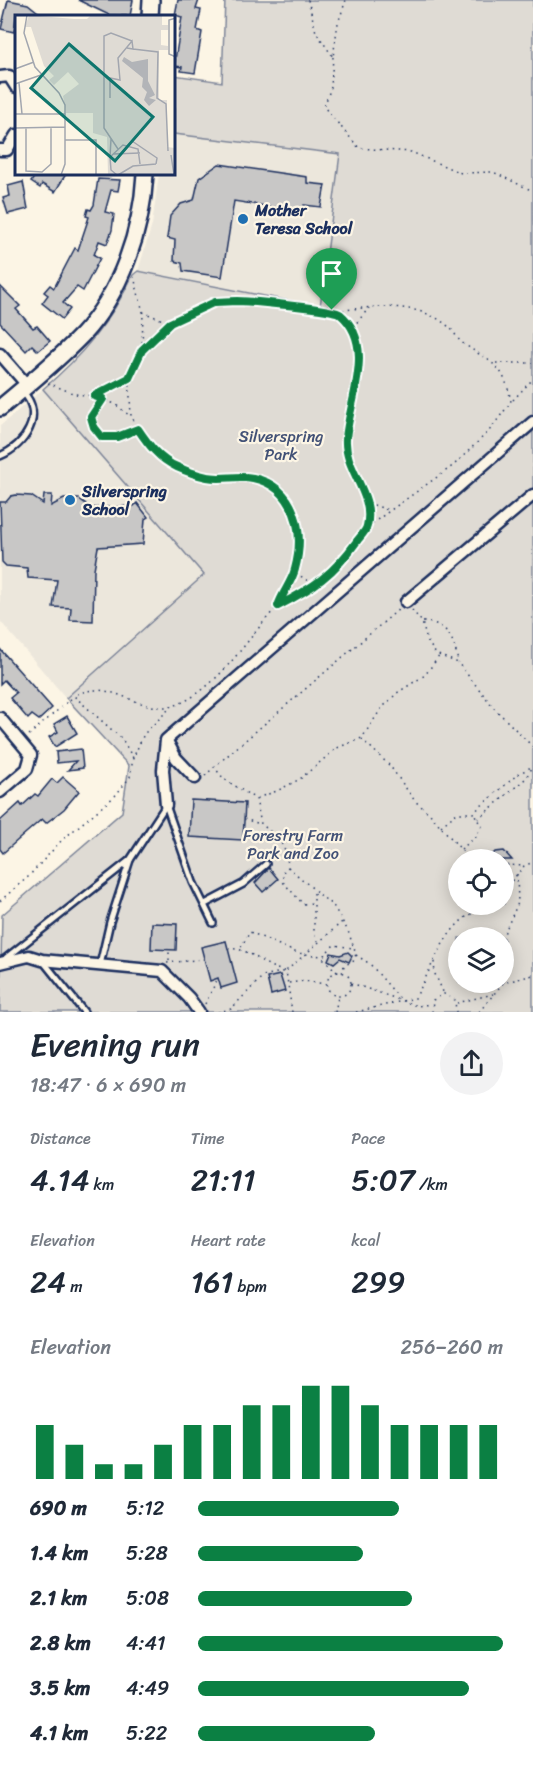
<!DOCTYPE html>
<html lang="en">
<head>
<meta charset="utf-8">
<style>
  :root { --surface:#fff; --page:#f2f2f3; --text:#1f2937; --muted:#747a83; --accent:#0b8043 }
  body { margin:0; font-family:Sriracha,sans-serif; background:var(--page); color:var(--text); height:100vh; display:flex; flex-direction:column; font-size:22px; white-space:nowrap }
  * { box-sizing:border-box; margin:0 }
  p { font-size:20px; color:var(--muted) }
  .icon { flex:none; width:33px; height:33px; fill:none; stroke:currentColor; stroke-width:2; stroke-linecap:round; stroke-linejoin:round }
  .map { position:relative; height:1012px; overflow:hidden }
  .sheet { display:flex; flex-direction:column; background:var(--surface); flex:1 }
  .sheet>* { flex:none }
  .controls { position:absolute; left:448px; top:849px; display:grid; gap:12px }
  .controls a { display:grid; place-items:center; width:66px; height:66px; border-radius:50%; background:var(--surface); box-shadow:0 3px 15px #0003; font-size:30px }
  .pin { position:absolute; display:grid; place-items:center; width:51px; height:51px; color:#fff; margin:-62px -26px; border-radius:50% 50% 50% 0; rotate:-45deg; box-shadow:0 0 6px #0007 }
  .pin .icon { rotate:45deg }
  .round { display:grid; place-items:center; flex:none; width:63px; height:63px; border-radius:32px; background:var(--page) }
  .summary { display:flex; align-items:center; justify-content:space-between; height:102px; padding:0 30px }
  h1 { font-size:33px; font-weight:600; line-height:45px }
  .stats { display:grid; grid-template-columns:repeat(3,1fr); gap:9px; height:102px; padding:6px 30px }
  .stats div { display:grid; align-content:center }
  .stats b { font-size:30px; font-weight:600 }
  .stats small { font-size:16px; font-weight:400 }
  .stats p { font-size:16px }
  .chart { height:168px; padding:12px 30px }
  .chart p { display:flex; justify-content:space-between }
  .chart svg { width:100%; height:108px; margin-top:6px; stroke:var(--accent); stroke-width:6 }
  ul { padding:0 30px; list-style:none; font-size:20px }
  li { display:grid; grid-template-columns:96px 72px 1fr; align-items:center; height:45px }
  li i { height:15px; border-radius:8px; background:var(--accent) }
  .map>svg:first-child { display:block }
</style>
</head>
<body>
<div class="map">
<svg width="533" height="1012" viewBox="0 0 533 1012">
  <rect width="100%" height="100%" fill="#fcf5e5"/>
  <filter id="ink" filterUnits="userSpaceOnUse"><feTurbulence type="fractalNoise" baseFrequency=".0167" numOctaves="2"/><feDisplacementMap in="SourceGraphic" scale="12" xChannelSelector="R" yChannelSelector="G"/><feConvolveMatrix kernelMatrix="1 2 1 2 8 2 1 2 1" color-interpolation-filters="sRGB"/></filter>
  <g filter="url(#ink)">
    <g fill="#ece7dc">
      <path d="M 174,127 L 340,154 L 320,307 L 138,271 L 152,225 L 159,174 L 174,174 Z"/>
      <path d="M 43,389 L 204,575 L 66,698 L 0,621 L 0,426 Z"/>
    </g>
    <path fill="#dfdbd4" stroke="#7d8599" stroke-width="1.5" fill-rule="evenodd" d="M 225,0 L 533,0 L 533,1012 L 0,1012 L 2,915 L 122,812 L 129,766 L 66,698 L 204,575 L 43,389 C 82,356 111,321 133,275 L 138,271 L 320,307 L 340,154 L 174,134 L 174,75 L 222,82 ZM 459,860 L 504,860 L 504,904 L 459,904 ZM 459,938 L 504,938 L 504,982 L 459,982 Z"/>
    <g fill="#c8c7c6" stroke="#1b2f5e" stroke-width="1.5">
      <path d="M 8,0 L 28,4 L 43,16 L 16,16 L 14,32 L 1,29 Z"/>
      <path d="M 78,0 L 133,0 L 130,16 L 109,15 Z"/>
      <path d="M 178,0 L 199,0 L 196,9 L 201,10 L 197,30 L 202,32 L 195,73 L 181,71 L 182,67 L 174,66 L 182,17 L 175,15 Z"/>
      <path d="M 219,164 L 307,177 L 307,183 L 325,185 L 321,207 L 304,205 L 302,212 L 234,201 L 222,277 L 183,271 L 182,263 L 174,261 L 175,240 L 167,238 L 170,216 L 181,204 L 194,200 L 199,178 Z"/>
      <path d="M 36,174 L 66,174 L 55,192 L 42,184 L 40,188 L 31,182 Z"/>
      <path d="M 98,179 L 120,180 L 118,191 L 111,190 L 105,212 L 114,214 L 112,230 L 107,244 L 99,241 L 94,255 L 100,258 L 83,291 L 77,287 L 63,303 L 70,309 L 62,319 L 42,303 L 48,295 L 44,292 L 50,285 L 54,288 L 75,248 L 78,250 L 89,217 L 86,216 L 88,209 L 91,210 L 94,205 Z"/>
      <path d="M 23,182 L 28,209 L 8,214 L 3,198 L 10,196 L 8,186 Z"/>
      <path d="M 0,286 L 20,306 L 16,309 L 33,328 L 37,326 L 50,341 L 38,351 L 32,345 L 26,351 L 0,323 Z"/>
      <path d="M 16,495 L 31,496 L 43,504 L 44,495 L 52,495 L 51,506 L 64,499 L 79,499 L 86,504 L 86,508 L 134,506 L 137,503 L 148,517 L 145,519 L 143,544 L 98,547 L 94,569 L 93,621 L 70,620 L 71,608 L 53,607 L 57,580 L 28,578 L 27,568 L 6,566 L 2,562 L 0,502 L 6,502 L 11,496 Z"/>
      <path d="M 0,649 L 52,708 L 39,720 L 32,715 L 28,719 L 10,698 L 16,693 L 4,680 L 0,684 Z"/>
      <path d="M 67,716 L 77,733 L 55,747 L 49,737 L 58,732 L 54,724 Z"/>
      <path d="M 81,749 L 83,768 L 68,770 L 76,761 L 57,763 L 56,752 Z"/>
      <path d="M 63,777 L 79,791 L 64,809 L 46,823 L 42,819 L 3,853 L 0,849 L 0,821 L 20,803 L 22,806 L 35,794 L 38,796 L 52,779 L 57,783 Z"/>
      <path d="M 191,800 L 245,803 L 243,840 L 189,837 Z"/>
      <path d="M 504,851 L 512,860 L 488,860 L 495,852 Z"/>
      <path d="M 269,868 L 278,879 L 263,892 L 255,883 Z"/>
      <path d="M 152,923 L 177,924 L 176,950 L 151,949 Z"/>
      <path d="M 226,941 L 237,983 L 221,988 L 218,978 L 210,981 L 201,947 Z"/>
      <path d="M 348,952 L 352,956 L 349,962 L 340,958 L 334,963 L 328,960 L 331,953 L 340,955 Z"/>
      <path d="M 280,975 L 285,991 L 271,995 L 267,978 Z"/>
    </g>
    <g fill="none" stroke-linecap="round" stroke-linejoin="round">
      <g stroke="#1b2f5e" stroke-width="10">
        <g id="lane">
          <path d="M 0,456 C 25,445 45,416 23,392"/>
          <path d="M 166,805 L 193,882 L 213,923"/>
          <path d="M 205,904 L 243,884 L 266,864"/>
          <path d="M 6,958 L 130,860"/>
          <path d="M 43,961 L 84,1012"/>
          <path d="M 100,965 L 110,922 L 130,860 L 166,805"/>
        </g>
      </g>
      <g stroke="#1b2f5e" stroke-width="15">
        <g id="street">
          <path d="M 0,77 L 9,76 L 16,87"/>
          <path d="M 0,150 L 7,150 L 16,135"/>
          <path d="M 0,354 L 27,385"/>
          <path d="M 406,602 L 533,495"/>
          <path d="M 0,718 L 31,755 L 27,769 L 0,792"/>
          <path d="M 167,741 L 176,758 L 195,778"/>
          <path d="M 166,805 L 163,770 L 166,740 L 533,422"/>
          <path d="M 0,963 L 29,956 L 42,960 L 162,971 L 189,998 L 199,1012"/>
        </g>
      </g>
      <g stroke="#1b2f5e" stroke-width="20">
        <g id="secondary">
          <path d="M 150,16 L 151,0"/>
          <path d="M 0,408 C 28,385 57,361 82,335 C 121,293 142,230 145,174"/>
        </g>
      </g>
      <g stroke="#1b2f5e" stroke-width="1.5" stroke-dasharray="1.5 4.5" stroke-linecap="butt">
        <path d="M 308,0 L 316,32 L 333,57 L 338,23 L 346,0"/>
        <path d="M 333,57 L 331,87 L 324,107 L 359,148 L 411,152 L 461,173 L 493,172 L 533,191"/>
        <path d="M 143,312 L 170,323 L 215,302 L 238,301 L 338,311 L 350,323 L 359,356 L 359,374 L 346,449 L 367,503 L 367,525"/>
        <path d="M 353,327 L 369,308"/>
        <path d="M 143,349 L 170,323"/>
        <path d="M 496,363 L 533,363"/>
        <path d="M 129,378 L 131,416 L 141,433 L 164,459 L 207,477 L 251,478 L 268,483 L 291,505 L 299,522 L 301,543 L 295,572 L 278,606 L 328,577 L 344,560 L 367,527 L 454,465 L 489,431 L 511,402 C 504,363 492,364 464,344 C 457,340 455,332 449,327 C 420,301 373,306 338,311"/>
        <path d="M 48,383 L 75,394 L 94,396 L 129,378 L 142,350 L 143,312 L 134,277"/>
        <path d="M 95,396 L 115,404 L 130,416"/>
        <path d="M 103,399 L 91,417 L 102,437 L 117,437 L 137,430"/>
        <path d="M 513,400 L 533,379"/>
        <path d="M 368,503 L 388,510"/>
        <path d="M 296,573 L 314,585"/>
        <path d="M 412,610 L 422,622 L 427,641 L 436,654 L 458,663 L 495,709 L 533,747"/>
        <path d="M 423,622 C 448,622 455,641 458,663"/>
        <path d="M 172,706 L 144,734 L 133,758 L 122,739 L 74,696 C 113,674 143,722 183,702 C 222,683 248,637 277,607"/>
        <path d="M 29,735 L 73,697"/>
        <path d="M 362,739 L 390,766 L 415,801 L 430,814 L 470,860"/>
        <path d="M 214,767 L 399,609"/>
        <path d="M 205,776 L 214,767 L 224,779 L 256,799 L 261,824 C 278,837 287,846 288,867 L 283,872 L 283,882 L 303,904 L 313,903"/>
        <path d="M 257,798 L 277,791 L 300,779 L 337,748 L 362,738 L 381,709 L 397,693 L 425,675 L 440,655"/>
        <path d="M 244,819 L 260,824"/>
        <path d="M 478,819 L 525,779 L 532,768"/>
        <path d="M 441,826 L 457,813 L 473,813 L 518,774 L 533,766"/>
        <path d="M 461,849 L 476,837 L 481,826 L 474,813"/>
        <path d="M 288,867 L 334,907 L 348,931 L 356,954 L 353,962 L 344,965 L 343,972 L 337,972 L 322,957 L 334,945 L 352,948"/>
        <path d="M 504,871 L 508,865 L 524,866"/>
        <path d="M 504,877 L 506,885"/>
        <path d="M 504,890 L 524,866 L 533,862"/>
        <path d="M 314,893 L 314,932 L 318,941"/>
        <path d="M 0,901 L 28,877 L 62,840 L 115,796 L 130,777 L 133,758"/>
        <path d="M 502,938 L 518,903 L 517,874"/>
        <path d="M 241,947 L 250,932 L 297,953 L 321,956"/>
        <path d="M 228,949 C 250,946 263,968 285,971"/>
        <path d="M 356,955 L 370,964 L 401,1000"/>
        <path d="M 169,960 L 169,950"/>
        <path d="M 434,962 L 435,974 L 444,994"/>
        <path d="M 167,963 L 204,959"/>
        <circle cx="339" cy="984" r="12"/>
        <path d="M 289,983 L 304,981 L 326,984"/>
        <path d="M 351,983 L 417,1006 L 431,1004"/>
        <path d="M 457,1003 L 493,994"/>
        <path d="M 205,1004 L 218,978"/>
        <path d="M 218,1012 L 231,1009 L 263,976 L 286,971"/>
        <path d="M 292,1012 L 286,971 L 342,922"/>
        <path d="M 335,1012 L 338,997"/>
        <path d="M 356,1012 L 415,998 C 431,971 440,937 466,917 C 474,912 484,910 492,904"/>
        <path d="M 432,1012 L 433,1000 L 444,994 L 455,1000 L 456,1012"/>
        <path d="M 479,1012 L 503,983 L 533,975"/>
      </g>
      <use href="#lane" stroke="#fcf5e5" stroke-width="5"/>
      <use href="#street" stroke="#fcf5e5" stroke-width="10"/>
      <use href="#secondary" stroke="#fcf5e5" stroke-width="15"/>
    </g>
  </g>
  <g fill="none" stroke-linecap="round" stroke-linejoin="round" filter="url(#ink)">
    <g stroke="#fff" stroke-width="12">
      <path id="route" d="M 237,301 C 251,301 335,309 340,314 C 377,345 349,400 346,439 C 344,470 375,494 367,526 C 366,531 360,537 357,541 C 334,574 313,588 278,606 C 282,593 292,582 295,569 C 305,532 296,487 253,478 C 238,475 222,480 207,477 C 197,475 186,471 177,467 C 159,459 148,444 138,429 L 117,437 L 102,437 L 94,427 L 91,417 L 103,399 L 94,396 L 129,378 L 142,350 L 170,323 L 215,302 Z"/>
    </g>
    <use href="#route" stroke="#0b8043" stroke-width="8"/>
  </g>
  <g fill="#1f6fb2" stroke="#fcf5e5" stroke-width="2">
    <circle cx="243" cy="219" r="6"/>
    <circle cx="70" cy="500" r="6"/>
  </g>
  <g text-anchor="middle" stroke-width="4.5" stroke-linejoin="round" paint-order="stroke">
    <g font-size="16" font-weight="bold" fill="#1b2f5e" stroke="#fcf5e5" text-anchor="start">
      <text x="255" y="216">Mother<tspan x="255" dy="18">Teresa School</tspan></text>
      <text x="82" y="497">Silverspring<tspan x="82" dy="18">School</tspan></text>
    </g>
    <g font-size="16" fill="#425176" stroke="#fcf5e5">
      <text x="281" y="442">Silverspring<tspan x="281" dy="18">Park</tspan></text>
      <text x="293" y="841">Forestry Farm<tspan x="293" dy="18">Park and Zoo</tspan></text>
    </g>
  </g>
  <g transform="translate(15 15)">
    <rect width="160" height="160" fill="#fcf5e5"/>
    <path d="M 14,0 L 59,4 L 72,4 L 76,0 L 147,0 L 147,10 L 153,10 L 153,15 L 146,15 L 146,30 L 153,31 L 153,35 L 144,35 L 144,85 L 152,85 L 152,132 L 160,133 L 160,160 L 93,160 L 92,122 L 78,118 L 78,98 L 51,98 L 48,81 L 64,69 L 53,57 L 39,70 L 34,65 L 39,61 L 29,51 L 16,12 L 10,12 Z" fill="#dfdbd4"/>
    <path d="M 109,42 L 117,47 L 133,44 L 133,66 L 140,80 L 134,83 L 141,85 L 134,91 L 129,85 L 132,77 L 127,72 L 128,63 L 107,46 Z" fill="#b2b4b8"/>
    <path fill="none" stroke="#a2a6af" stroke-width="1.5" d="M 12,0 L 9,18 L 20,52 L 44,78 L 50,90 L 50,149 L 46,160M 161,3 L 154,5 L 154,39 L 161,42M 118,34 L 143,37 L 142,83 L 151,89 L 153,136M 0,54 L 19,47M 4,68 L 7,99M 0,69 L 26,60M 95,83 L 95,63 L 105,65 L 103,43 L 117,26 L 118,34 L 112,33M 0,99 L 50,99M 0,113 L 50,112M 11,113 L 11,156 L 27,157 L 36,149 L 36,113M 50,125 L 81,125 L 81,160M 117,126 L 142,143 L 141,149M 103,134 L 89,113 L 89,21 L 96,18 L 117,26M 98,139 L 125,138M 156,140 L 159,160M 95,142 L 96,124M 102,160 L 96,155 L 95,142 L 108,130 L 123,134 L 125,149M 103,160 L 118,151 L 141,149"/>
    <path fill="#0f766e" fill-opacity="0.15" stroke="#0f766e" stroke-width="3" d="M 54,29 L 138,102 L 100,146 L 16,73 Z"/>
    <rect width="160" height="160" fill="none" stroke="#1b2f5e" stroke-width="3"/>
  </g>
</svg>
<div class="controls">
<a><svg class="icon" aria-label="locate" viewBox="0 0 24 24"><circle cx="12" cy="12" r="6"/><path d="M12 2v4M12 18v4M2 12h4M18 12h4"/></svg></a>
<a><svg class="icon" aria-label="layers" viewBox="0 0 24 24"><path d="M12 4l9 5-9 5-9-5zM3 14l9 5 9-5"/></svg></a>
</div>
<div class="pin" style="left:332px;top:310px;background:#1e9e55"><svg class="icon" aria-label="arrive" viewBox="0 0 24 24"><path d="M6 21V4h12l-3 4 3 4H6"/></svg></div>
</div>
<section class="sheet">
<div class="summary"><div><h1>Evening run</h1><p>18:47 · 6 × 690 m</p></div><a class="round"><svg class="icon" aria-label="share" viewBox="0 0 24 24"><path d="M12 15V3M7 8l5-5 5 5M5 13v7h14v-7"/></svg></a></div>
<div class="stats">
<div><p>Distance</p><b>4.14<small> km</small></b></div>
<div><p>Time</p><b>21:11</b></div>
<div><p>Pace</p><b>5:07<small> /km</small></b></div>
</div>
<div class="stats">
<div><p>Elevation</p><b>24<small> m</small></b></div>
<div><p>Heart rate</p><b>161<small> bpm</small></b></div>
<div><p>kcal</p><b>299</b></div>
</div>
<div class="chart"><p><span>Elevation</span>256–260 m</p>
<svg viewBox="0 0 160 44" preserveAspectRatio="none"><path d="M5 44V22M15 44V30M25 44V38M35 44V38M45 44V30M55 44V22M65 44V22M75 44V14M85 44V14M95 44V6M105 44V6M115 44V14M125 44V22M135 44V22M145 44V22M155 44V22"/></svg>
</div>
<ul>
<li><b>690 m</b>5:12<i style="width:66%"></i></li>
<li><b>1.4 km</b>5:28<i style="width:54%"></i></li>
<li><b>2.1 km</b>5:08<i style="width:70%"></i></li>
<li><b>2.8 km</b>4:41<i style="width:100%"></i></li>
<li><b>3.5 km</b>4:49<i style="width:89%"></i></li>
<li><b>4.1 km</b>5:22<i style="width:58%"></i></li>
</ul>
</section>
</body>
</html>
